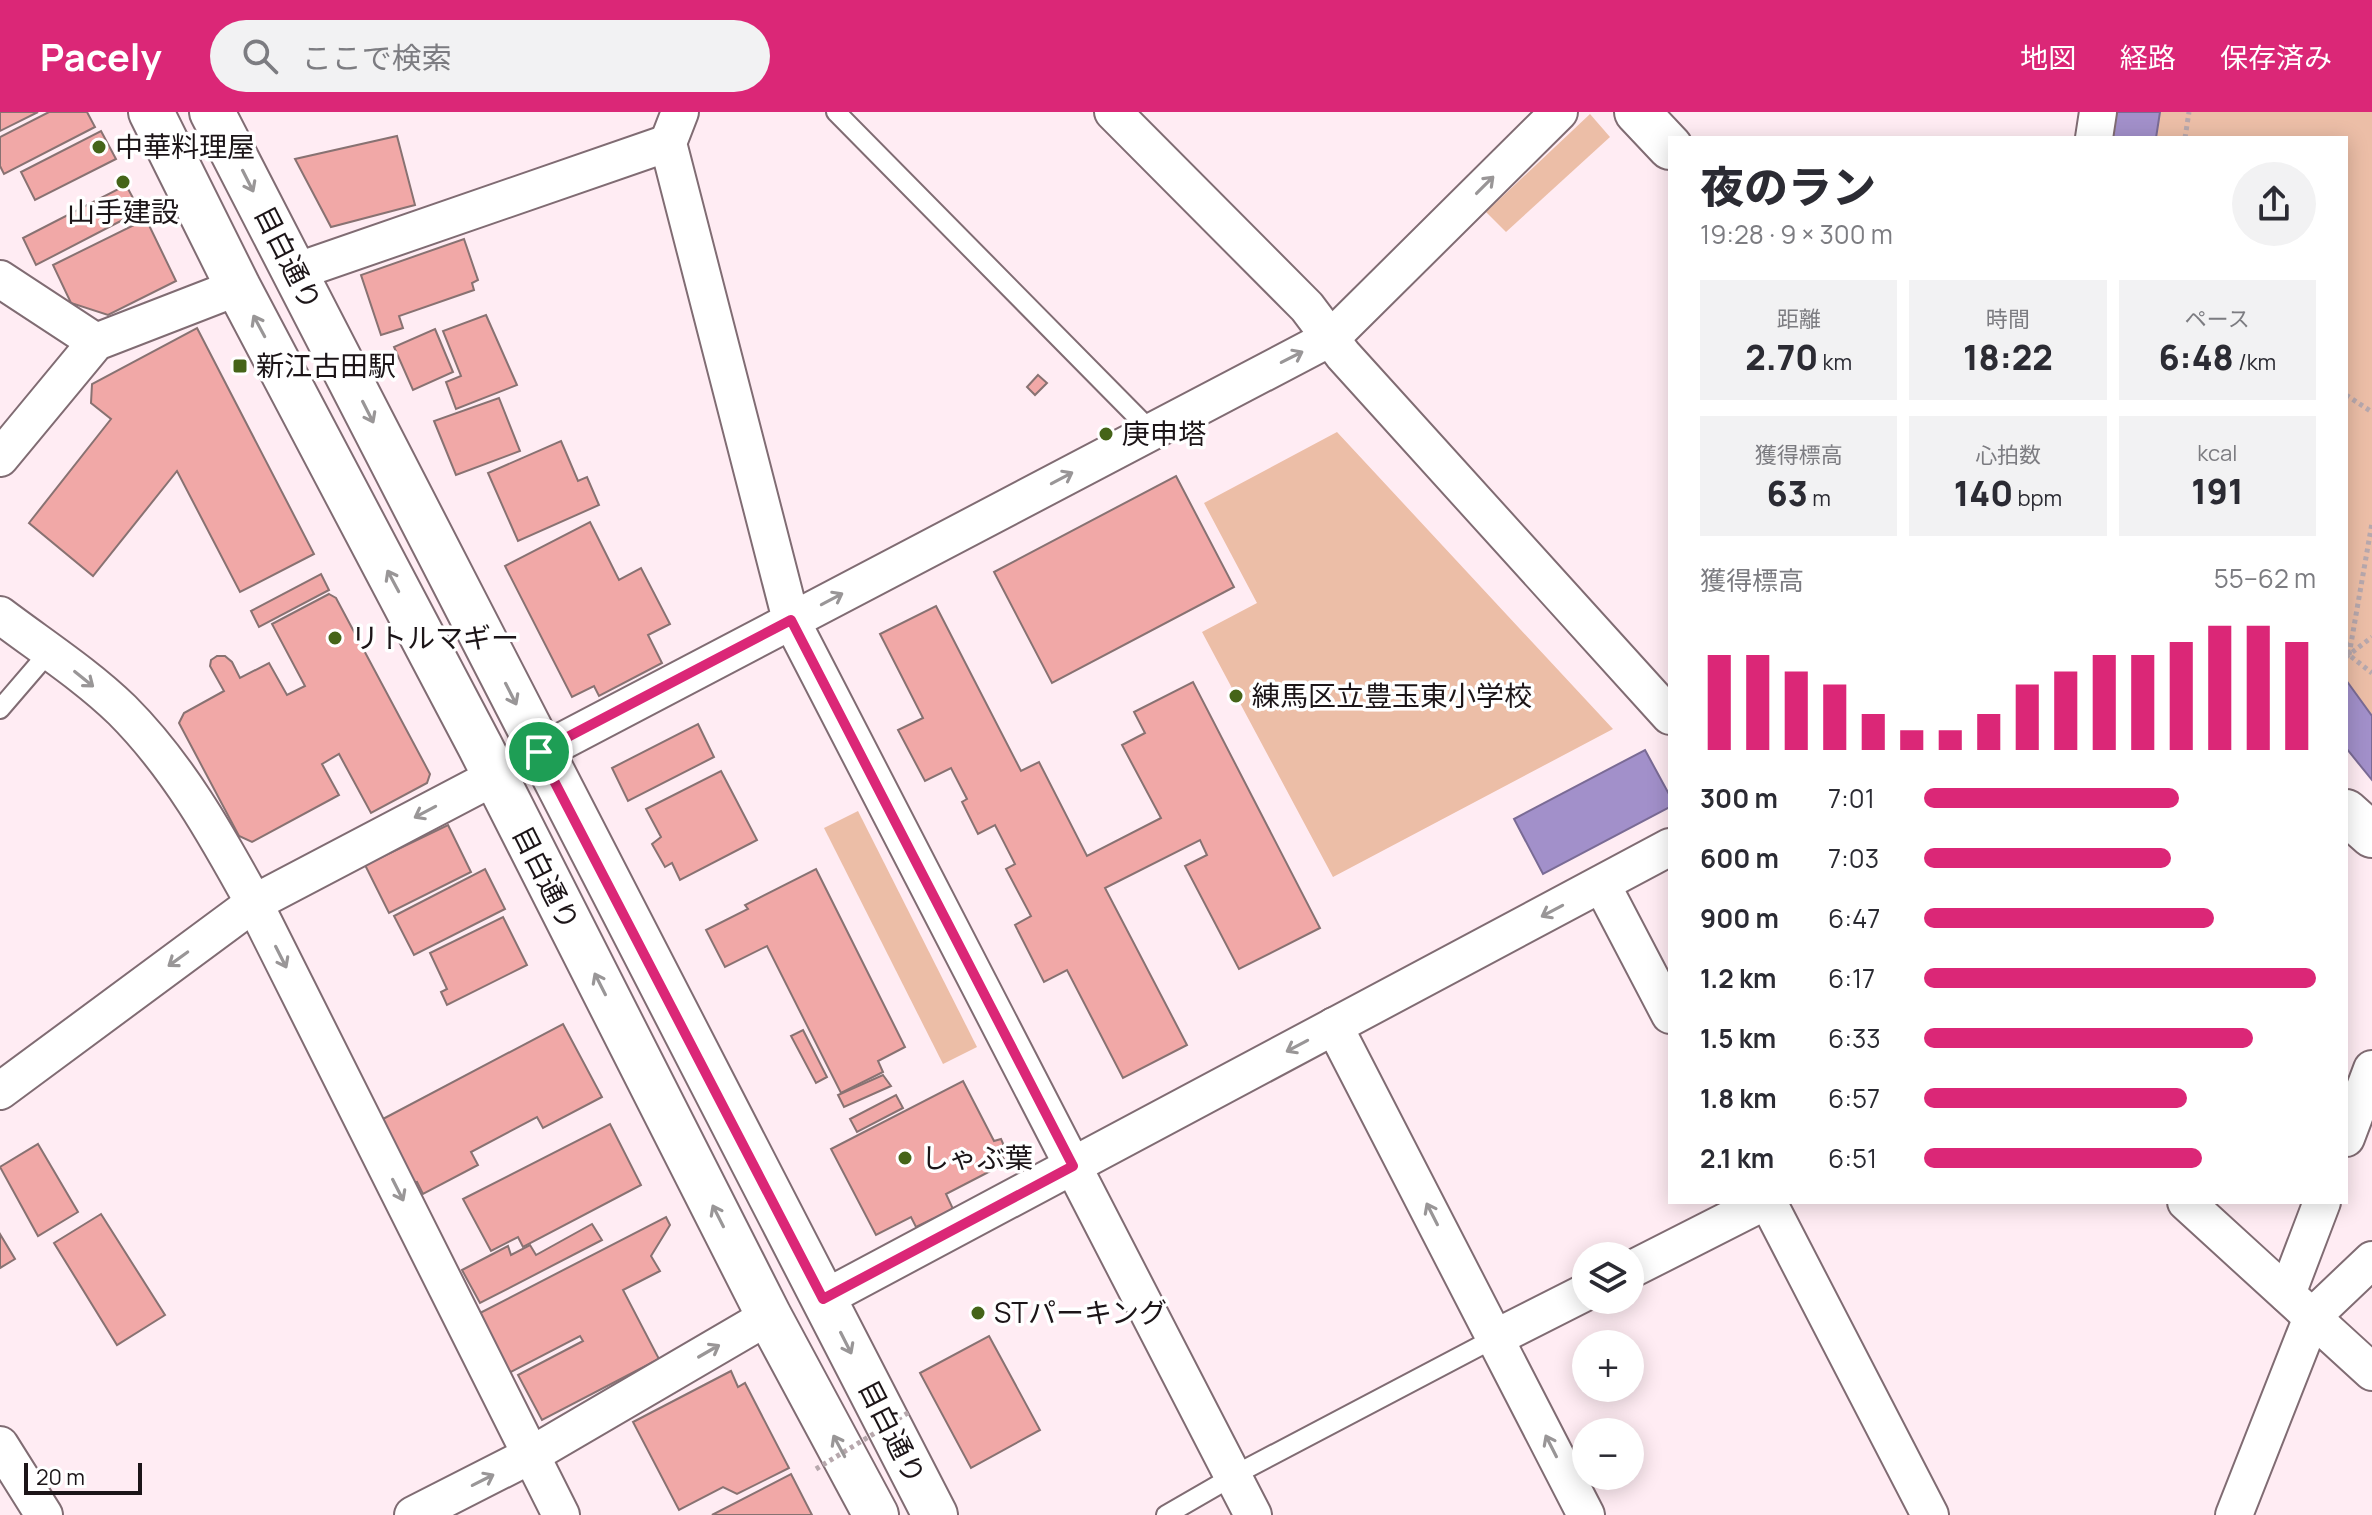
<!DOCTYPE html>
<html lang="ja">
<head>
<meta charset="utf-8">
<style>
  :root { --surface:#fff; --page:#f2f2f3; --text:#2b2b33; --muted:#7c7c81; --accent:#db2777 }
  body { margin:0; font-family:Manrope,"Noto Sans JP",sans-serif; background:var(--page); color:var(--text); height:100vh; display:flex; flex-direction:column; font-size:30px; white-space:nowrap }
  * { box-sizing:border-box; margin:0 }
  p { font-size:26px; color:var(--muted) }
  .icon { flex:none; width:44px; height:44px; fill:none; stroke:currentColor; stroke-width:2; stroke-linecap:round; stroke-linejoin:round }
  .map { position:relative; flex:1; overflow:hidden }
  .panel { position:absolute; left:1668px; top:24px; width:680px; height:1068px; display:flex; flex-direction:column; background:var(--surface); border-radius:0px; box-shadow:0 4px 20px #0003 }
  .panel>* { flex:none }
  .tools { position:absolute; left:1572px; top:1130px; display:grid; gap:16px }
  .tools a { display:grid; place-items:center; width:72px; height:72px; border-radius:50%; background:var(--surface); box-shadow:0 4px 20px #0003; font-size:40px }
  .scale { position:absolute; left:24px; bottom:20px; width:118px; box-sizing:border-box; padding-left:8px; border:4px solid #1c1518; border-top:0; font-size:22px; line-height:28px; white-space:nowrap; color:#1c1518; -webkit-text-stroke:6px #fff; paint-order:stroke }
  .pin { position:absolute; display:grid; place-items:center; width:68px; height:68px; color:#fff; margin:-34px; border:4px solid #fff; border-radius:50%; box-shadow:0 2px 8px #0007 }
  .round { display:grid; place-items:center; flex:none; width:84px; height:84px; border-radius:42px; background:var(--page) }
  .headline { display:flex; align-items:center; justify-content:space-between; height:136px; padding:0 32px }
  h1 { font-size:44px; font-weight:800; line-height:60px }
  .figures { display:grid; grid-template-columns:repeat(3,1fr); gap:12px; height:136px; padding:8px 32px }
  .figures div { display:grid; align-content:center; border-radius:0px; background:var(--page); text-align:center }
  .figures b { font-size:34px; font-weight:800 }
  .figures small { font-size:22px; font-weight:400 }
  .figures p { font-size:22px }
  .chart { height:224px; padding:16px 32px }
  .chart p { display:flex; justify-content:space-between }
  .chart svg { width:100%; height:144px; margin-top:8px; stroke:var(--accent); stroke-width:6 }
  ul { padding:0 32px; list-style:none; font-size:26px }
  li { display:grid; grid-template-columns:128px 96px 1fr; align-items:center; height:60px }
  li i { height:20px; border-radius:10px; background:var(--accent) }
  header { display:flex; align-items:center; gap:48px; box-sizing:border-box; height:112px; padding:0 40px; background:var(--accent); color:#fff }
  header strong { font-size:38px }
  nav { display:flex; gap:44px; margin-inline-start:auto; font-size:28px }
  .search { width:560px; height:72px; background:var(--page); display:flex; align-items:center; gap:20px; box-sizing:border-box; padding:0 28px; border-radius:44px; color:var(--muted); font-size:30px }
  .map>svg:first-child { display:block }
</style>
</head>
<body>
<header>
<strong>Pacely</strong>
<div class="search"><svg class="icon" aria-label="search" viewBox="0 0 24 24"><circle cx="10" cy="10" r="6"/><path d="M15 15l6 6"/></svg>ここで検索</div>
<nav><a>地図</a><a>経路</a><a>保存済み</a></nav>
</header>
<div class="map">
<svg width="2372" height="1403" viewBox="0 0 2372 1403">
  <rect width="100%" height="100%" fill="#ffecf3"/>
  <g fill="#ecbea7">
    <path d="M 2160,0 L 2372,0 L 2372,604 L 2346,568 L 2346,26 L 2156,26 Z"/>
    <path d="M 1590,2 L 1610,25 L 1506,120 L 1486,100 Z"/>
    <path d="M 1337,320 L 1613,617 L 1333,765 L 1202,520 L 1257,491 L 1204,391 Z"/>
    <path d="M 858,699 L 977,935 L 943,952 L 824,716 Z"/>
  </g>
  <g fill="#a290ca" stroke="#7a6b95" stroke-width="2">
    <path d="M 2110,0 L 2160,0 L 2156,26 L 2106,26 Z"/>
    <path d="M 2346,568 L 2372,604 L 2372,668 L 2346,636 Z"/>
    <path d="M 1645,638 L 1670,684 L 1670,695 L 1543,762 L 1514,707 Z"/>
  </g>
  <g fill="#f1a8a7" stroke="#887272" stroke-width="2">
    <path d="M 0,0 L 38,0 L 0,19 Z"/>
    <path d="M 49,0 L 87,0 L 95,15 L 4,62 L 0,54 L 0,25 Z"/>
    <path d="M 101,19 L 116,47 L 35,88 L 21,60 Z"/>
    <path d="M 397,24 L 415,93 L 331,115 L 295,47 Z"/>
    <path d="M 126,73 L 140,99 L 36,153 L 23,126 Z"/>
    <path d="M 146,107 L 176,169 L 108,203 L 71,191 L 53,153 Z"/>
    <path d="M 464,127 L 478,168 L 472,171 L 474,178 L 399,204 L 403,216 L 381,223 L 361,163 Z"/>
    <path d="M 486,203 L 517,273 L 456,297 L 446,270 L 461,264 L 443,219 Z"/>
    <path d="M 197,216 L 314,442 L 240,480 L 177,359 L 93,464 L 29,411 L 111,307 L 91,291 L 92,272 Z"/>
    <path d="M 435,217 L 453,260 L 413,278 L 394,235 Z"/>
    <path d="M 1038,263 L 1047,271 L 1035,283 L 1027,275 Z"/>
    <path d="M 499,286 L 520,339 L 456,363 L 434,309 Z"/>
    <path d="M 561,329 L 578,369 L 587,365 L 599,393 L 518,429 L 488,361 Z"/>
    <path d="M 1176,364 L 1234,475 L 1052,571 L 994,460 Z"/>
    <path d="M 590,410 L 619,468 L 641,456 L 670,512 L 648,523 L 662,551 L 599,584 L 594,574 L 572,585 L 505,454 Z"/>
    <path d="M 321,462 L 329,478 L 259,515 L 251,499 Z"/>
    <path d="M 329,482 L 336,486 L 430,662 L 427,671 L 371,701 L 339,642 L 322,652 L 339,683 L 252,730 L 239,724 L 179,611 L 184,601 L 224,579 L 210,554 L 211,548 L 217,544 L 225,544 L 232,550 L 240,566 L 269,551 L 287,583 L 305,574 L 272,512 Z"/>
    <path d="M 936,494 L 1021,659 L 1039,650 L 1087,744 L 1161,706 L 1122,633 L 1145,621 L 1134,600 L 1193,570 L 1320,816 L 1239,857 L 1185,754 L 1207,743 L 1200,728 L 1105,776 L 1187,933 L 1123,966 L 1067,858 L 1044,870 L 1015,813 L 1031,804 L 1006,757 L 1015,752 L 995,713 L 978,722 L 962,690 L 967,687 L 951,656 L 925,669 L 898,618 L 923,606 L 880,522 Z"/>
    <path d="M 698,612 L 714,645 L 628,689 L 612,656 Z"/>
    <path d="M 721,659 L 757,728 L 680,768 L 672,751 L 665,755 L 652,732 L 661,725 L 646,697 Z"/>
    <path d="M 448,713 L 471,760 L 389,801 L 365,753 Z"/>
    <path d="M 485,757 L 505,797 L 414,843 L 394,804 Z"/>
    <path d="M 816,757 L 905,935 L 878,949 L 883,960 L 841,981 L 767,834 L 725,855 L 706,818 L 748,797 L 745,793 Z"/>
    <path d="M 503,805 L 527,853 L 447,893 L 441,880 L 447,877 L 430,841 Z"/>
    <path d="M 563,912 L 602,985 L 543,1016 L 537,1005 L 471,1040 L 478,1053 L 423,1082 L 417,1070 L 413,1071 L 381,1008 Z"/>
    <path d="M 803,918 L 827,965 L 816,971 L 791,924 Z"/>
    <path d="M 883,963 L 891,974 L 844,995 L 838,983 Z"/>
    <path d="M 963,969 L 994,1029 L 1001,1027 L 1005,1036 L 1000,1040 L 1006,1051 L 946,1082 L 953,1097 L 916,1115 L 911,1105 L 876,1123 L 831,1037 Z"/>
    <path d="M 896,983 L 903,996 L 857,1020 L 850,1007 Z"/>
    <path d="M 610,1012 L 641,1073 L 523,1135 L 518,1125 L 491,1139 L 463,1087 Z"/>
    <path d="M 38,1032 L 78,1100 L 38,1124 L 0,1055 Z"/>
    <path d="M 101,1102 L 165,1203 L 117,1233 L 54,1131 Z"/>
    <path d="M 666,1105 L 670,1113 L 651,1144 L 660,1159 L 623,1178 L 659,1247 L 542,1308 L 518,1263 L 583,1229 L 580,1224 L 509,1261 L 480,1201 Z"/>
    <path d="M 592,1112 L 602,1128 L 480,1191 L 462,1158 L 508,1134 L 511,1143 L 530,1133 L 536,1143 Z"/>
    <path d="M 0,1122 L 15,1147 L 0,1156 Z"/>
    <path d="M 989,1224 L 1040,1318 L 971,1356 L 920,1261 Z"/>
    <path d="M 731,1259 L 738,1275 L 745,1271 L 789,1356 L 737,1382 L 723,1375 L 679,1398 L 633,1310 Z"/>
    <path d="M 791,1362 L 812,1403 L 712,1403 Z"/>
  </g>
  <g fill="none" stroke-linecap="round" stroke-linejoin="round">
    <g stroke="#806c73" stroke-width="22">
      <g id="lane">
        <path d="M 836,0 L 1151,319"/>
        <path d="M 0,597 L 49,540"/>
        <path d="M 1166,1403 L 1244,1358 L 1495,1226"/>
      </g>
    </g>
    <g stroke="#806c73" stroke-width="40">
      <g id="street">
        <path d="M 680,0 L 668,31 L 791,508 L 1253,1403"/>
        <path d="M 1113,0 L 1307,195 L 1343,243 L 1670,604"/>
        <path d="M 2094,26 L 2098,0"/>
        <path d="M 295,160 L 668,31"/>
        <path d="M 0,167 L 96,230"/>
        <path d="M 0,346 L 96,230 L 238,175"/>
        <path d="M 0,503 C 41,534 86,563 122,598 C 178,654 216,722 254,791 L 561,1403"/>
        <path d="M 1602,773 L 1670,903"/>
        <path d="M 1334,914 L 1586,1403"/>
        <path d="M 0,979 L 254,791 L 1332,225 L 1559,0"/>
        <path d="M 2346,1026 L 2372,957"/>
        <path d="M 1768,1090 L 1930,1403"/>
        <path d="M 2186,1090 L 2372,1260"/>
        <path d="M 1630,1158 L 1764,1090"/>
        <path d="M 2287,1182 L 2322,1090"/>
        <path d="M 823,1187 L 1670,735"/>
        <path d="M 1495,1226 L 1586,1180"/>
        <path d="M 0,1333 L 44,1403"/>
        <path d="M 413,1403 L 531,1343 L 769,1204"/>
        <path d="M 2234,1403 L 2312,1205 L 2372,1148"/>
      </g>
    </g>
    <g stroke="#806c73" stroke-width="48">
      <g id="secondary">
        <path d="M 1637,0 L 1670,35"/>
        <path d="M 2346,700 L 2372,723"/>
      </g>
    </g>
    <g stroke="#806c73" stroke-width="48">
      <g id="primary">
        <path d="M 151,0 L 238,175 L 480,634 L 769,1204 L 876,1403"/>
        <path d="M 212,0 L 935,1403"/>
      </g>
    </g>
    <g stroke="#b7a8ad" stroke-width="5" stroke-dasharray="4 4" stroke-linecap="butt">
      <path d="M 2185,26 L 2189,0"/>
      <path d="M 2346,283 L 2372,300"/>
      <path d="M 2346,530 L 2349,543 L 2372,561"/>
      <path d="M 2349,543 L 2372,411"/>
      <path d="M 2346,545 L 2372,525"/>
    </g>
    <use href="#lane" stroke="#fff" stroke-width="18"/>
    <use href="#street" stroke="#fff" stroke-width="36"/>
    <use href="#secondary" stroke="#fff" stroke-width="44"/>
    <use href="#primary" stroke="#fff" stroke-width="44"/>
    <path stroke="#b7a8ad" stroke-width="5" stroke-dasharray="4 4" stroke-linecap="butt" d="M 816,1357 L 911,1299"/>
  </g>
  <defs><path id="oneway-shaft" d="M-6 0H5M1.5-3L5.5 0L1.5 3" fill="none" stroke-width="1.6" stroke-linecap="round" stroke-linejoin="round" transform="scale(2)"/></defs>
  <g stroke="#999697">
    <use href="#oneway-shaft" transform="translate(248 69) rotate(63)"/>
    <use href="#oneway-shaft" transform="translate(1485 73) rotate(-45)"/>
    <use href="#oneway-shaft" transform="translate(259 214) rotate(-118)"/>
    <use href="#oneway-shaft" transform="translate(1292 245) rotate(-27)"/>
    <use href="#oneway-shaft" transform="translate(368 300) rotate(63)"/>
    <use href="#oneway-shaft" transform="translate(1062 366) rotate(-28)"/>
    <use href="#oneway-shaft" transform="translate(393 469) rotate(-118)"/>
    <use href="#oneway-shaft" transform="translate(832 487) rotate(-28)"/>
    <use href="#oneway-shaft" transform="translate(84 567) rotate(39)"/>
    <use href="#oneway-shaft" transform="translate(511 582) rotate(63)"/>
    <use href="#oneway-shaft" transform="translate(425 700) rotate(152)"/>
    <use href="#oneway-shaft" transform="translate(1552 799) rotate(152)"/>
    <use href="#oneway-shaft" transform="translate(281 845) rotate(63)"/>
    <use href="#oneway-shaft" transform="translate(178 847) rotate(144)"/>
    <use href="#oneway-shaft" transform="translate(600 872) rotate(-117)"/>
    <use href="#oneway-shaft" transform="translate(1297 934) rotate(152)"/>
    <use href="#oneway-shaft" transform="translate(398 1078) rotate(63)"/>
    <use href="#oneway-shaft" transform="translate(1432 1102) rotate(-117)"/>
    <use href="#oneway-shaft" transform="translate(718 1104) rotate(-117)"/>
    <use href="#oneway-shaft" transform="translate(846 1231) rotate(63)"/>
    <use href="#oneway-shaft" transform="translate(709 1239) rotate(-30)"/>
    <use href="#oneway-shaft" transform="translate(839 1334) rotate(-118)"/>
    <use href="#oneway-shaft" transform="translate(1551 1334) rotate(-117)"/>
    <use href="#oneway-shaft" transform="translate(483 1368) rotate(-27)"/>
  </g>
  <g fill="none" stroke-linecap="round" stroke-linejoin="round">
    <g stroke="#fff" stroke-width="16">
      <path id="route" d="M 791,508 L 1073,1054 L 823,1187 L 539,640 Z"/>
    </g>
    <use href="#route" stroke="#db2777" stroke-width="10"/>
  </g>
  <g fill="#456418" stroke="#fff" stroke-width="3">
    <circle cx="99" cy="35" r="8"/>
    <circle cx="123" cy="70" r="8"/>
    <rect x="232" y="246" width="16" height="16" rx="4"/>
    <circle cx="1106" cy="322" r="8"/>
    <circle cx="335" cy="526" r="8"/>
    <circle cx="1236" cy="584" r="8"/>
    <circle cx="905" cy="1046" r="8"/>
    <circle cx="978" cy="1201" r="8"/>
  </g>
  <g text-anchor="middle" stroke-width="7" stroke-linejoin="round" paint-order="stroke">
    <g font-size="28" fill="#1c1518" stroke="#fff" text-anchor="start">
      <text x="115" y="45">中華料理屋</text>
      <text x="123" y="110" text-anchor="middle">山手建設</text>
      <text x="256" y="264">新江古田駅</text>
      <text x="1122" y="332">庚申塔</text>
      <text x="351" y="536">リトルマギー</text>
      <text x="1252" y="594">練馬区立豊玉東小学校</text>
      <text x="921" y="1056">しゃぶ葉</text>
      <text x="994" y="1211">STパーキング</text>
    </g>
    <g font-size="28" fill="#1c1518" stroke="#fff">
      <text transform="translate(288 146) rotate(63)" y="10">目白通り</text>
      <text transform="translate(546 766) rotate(63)" y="10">目白通り</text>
      <text transform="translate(892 1320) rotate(63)" y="10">目白通り</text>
    </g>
  </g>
</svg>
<div class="tools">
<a><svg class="icon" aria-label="layers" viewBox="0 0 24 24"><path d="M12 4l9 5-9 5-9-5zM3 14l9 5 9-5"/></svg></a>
<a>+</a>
<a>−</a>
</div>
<div class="scale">20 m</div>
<div class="pin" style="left:539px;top:640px;background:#1e9e55"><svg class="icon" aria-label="arrive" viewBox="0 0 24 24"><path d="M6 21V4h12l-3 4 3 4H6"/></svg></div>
<section class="panel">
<div class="headline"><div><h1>夜のラン</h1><p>19:28 · 9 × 300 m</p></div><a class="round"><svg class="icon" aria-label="share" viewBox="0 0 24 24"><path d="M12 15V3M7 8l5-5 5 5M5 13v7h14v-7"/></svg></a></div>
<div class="figures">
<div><p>距離</p><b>2.70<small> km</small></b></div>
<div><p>時間</p><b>18:22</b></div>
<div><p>ペース</p><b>6:48<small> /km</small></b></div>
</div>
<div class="figures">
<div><p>獲得標高</p><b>63<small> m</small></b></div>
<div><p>心拍数</p><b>140<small> bpm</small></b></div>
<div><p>kcal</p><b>191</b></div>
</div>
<div class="chart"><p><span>獲得標高</span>55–62 m</p>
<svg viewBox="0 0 160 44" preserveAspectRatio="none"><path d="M5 44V15M15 44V15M25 44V20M35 44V24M45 44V33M55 44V38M65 44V38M75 44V33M85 44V24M95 44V20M105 44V15M115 44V15M125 44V11M135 44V6M145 44V6M155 44V11"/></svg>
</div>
<ul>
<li><b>300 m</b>7:01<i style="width:65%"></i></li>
<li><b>600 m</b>7:03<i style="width:63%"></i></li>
<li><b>900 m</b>6:47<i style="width:74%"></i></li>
<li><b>1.2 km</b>6:17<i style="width:100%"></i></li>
<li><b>1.5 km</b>6:33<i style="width:84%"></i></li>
<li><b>1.8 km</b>6:57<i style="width:67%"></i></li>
<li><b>2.1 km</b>6:51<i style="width:71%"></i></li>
</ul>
</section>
</div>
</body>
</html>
